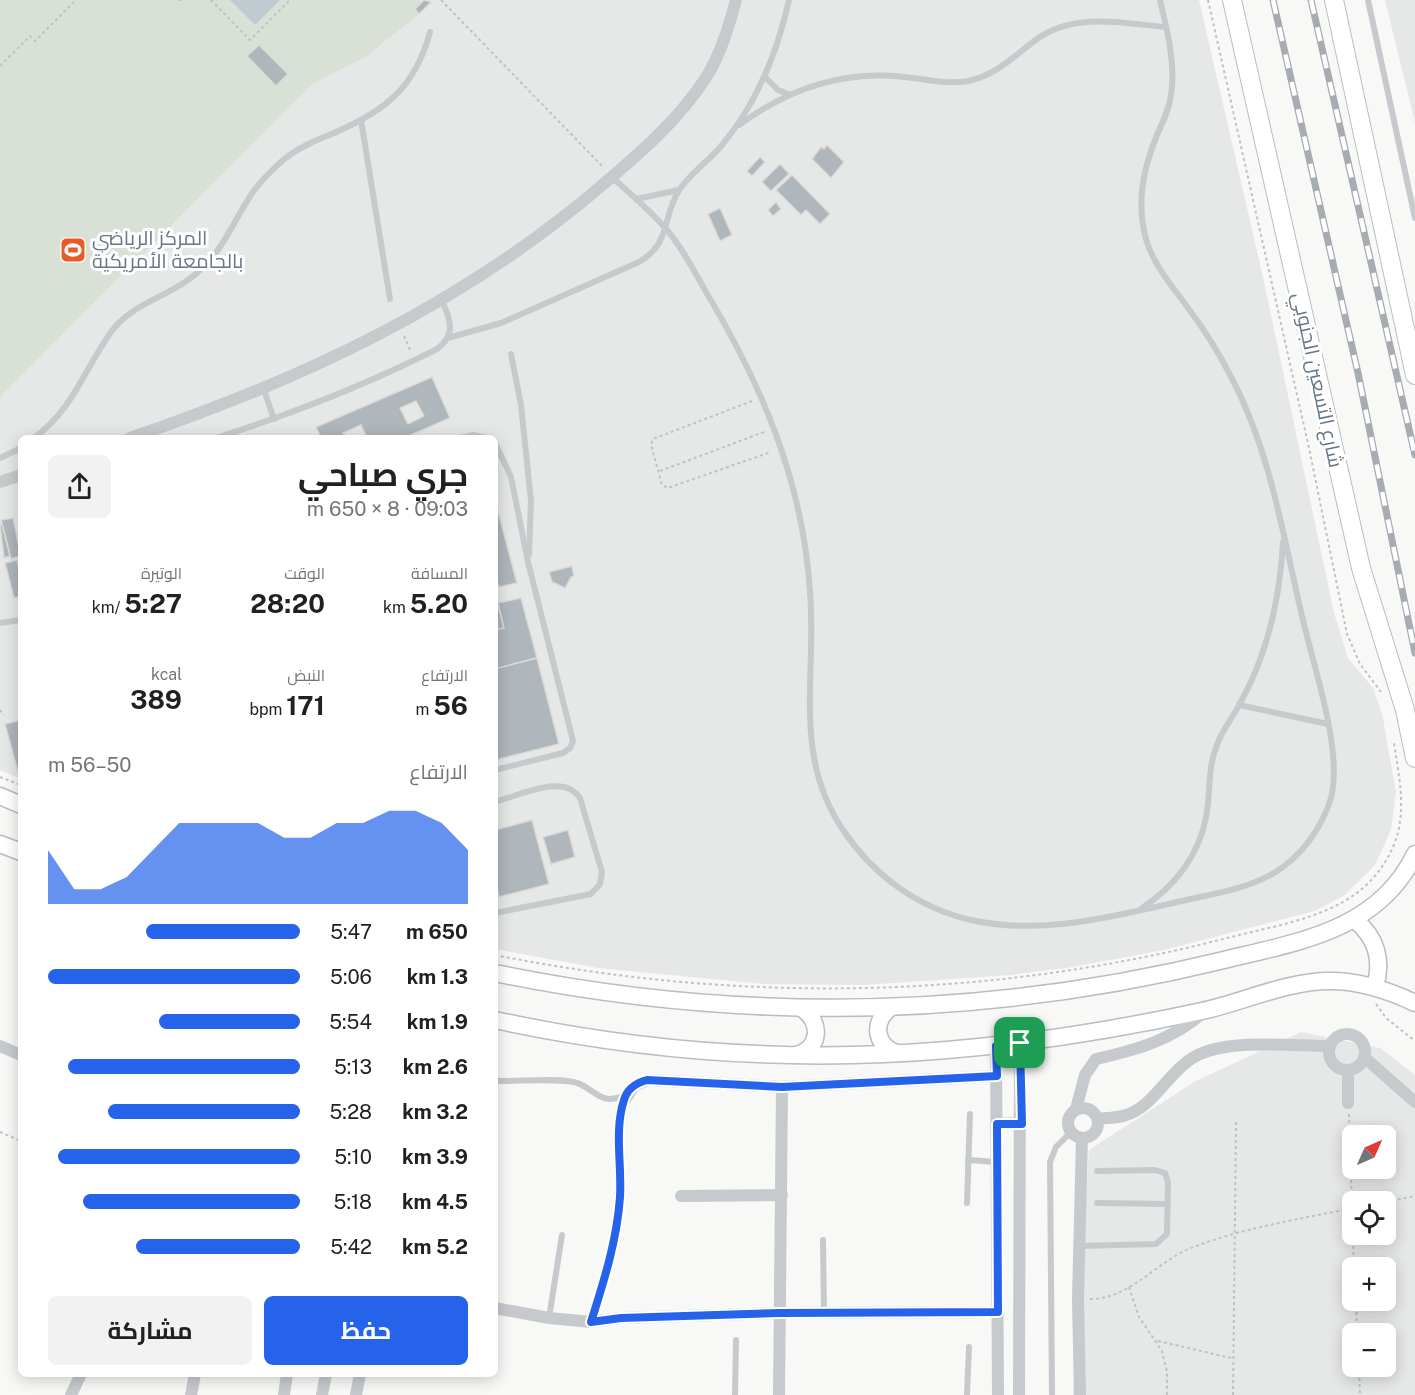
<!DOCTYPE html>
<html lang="ar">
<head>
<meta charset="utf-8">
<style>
  :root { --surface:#fff; --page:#f2f2f2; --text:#202124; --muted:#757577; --accent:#2563eb }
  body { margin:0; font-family:"Public Sans",Cairo,sans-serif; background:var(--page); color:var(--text); direction:rtl; height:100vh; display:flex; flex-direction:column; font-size:22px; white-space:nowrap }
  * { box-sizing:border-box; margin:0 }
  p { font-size:20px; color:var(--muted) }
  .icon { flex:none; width:33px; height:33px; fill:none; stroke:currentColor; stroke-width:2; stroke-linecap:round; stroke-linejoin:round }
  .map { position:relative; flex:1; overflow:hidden; direction:ltr }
  .details { position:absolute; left:18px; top:435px; width:480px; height:942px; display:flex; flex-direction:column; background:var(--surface); border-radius:9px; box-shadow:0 3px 15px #0003; direction:rtl }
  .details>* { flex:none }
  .needle { width:39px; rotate:45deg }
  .tools { position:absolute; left:1342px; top:1125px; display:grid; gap:12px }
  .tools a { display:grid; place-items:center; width:54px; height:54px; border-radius:9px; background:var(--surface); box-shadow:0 3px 15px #0003; font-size:30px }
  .pin { position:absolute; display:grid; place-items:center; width:51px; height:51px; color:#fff; margin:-26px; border-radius:12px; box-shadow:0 3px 9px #0006 }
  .round { display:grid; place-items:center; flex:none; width:63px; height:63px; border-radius:9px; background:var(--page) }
  .summary { display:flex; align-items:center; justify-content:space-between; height:102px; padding:0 30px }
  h1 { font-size:33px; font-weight:700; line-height:45px }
  .stats { display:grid; grid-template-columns:repeat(3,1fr); gap:9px; height:102px; padding:6px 30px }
  .stats div { display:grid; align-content:center }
  .stats b { font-size:26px; font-weight:700 }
  .stats small { font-size:16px; font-weight:400 }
  .stats p { font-size:16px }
  .chart { height:168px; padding:12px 30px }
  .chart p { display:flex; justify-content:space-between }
  .chart svg { width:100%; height:108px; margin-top:6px; fill:var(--accent); opacity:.7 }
  .primary-button { display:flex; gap:12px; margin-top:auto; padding:12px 30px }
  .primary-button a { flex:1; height:69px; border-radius:9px; background:var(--accent); color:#fff; font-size:24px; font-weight:700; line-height:69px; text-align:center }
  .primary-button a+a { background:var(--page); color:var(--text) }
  ul { padding:0 30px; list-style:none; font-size:20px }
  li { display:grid; grid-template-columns:96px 72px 1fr; align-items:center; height:45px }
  li i { height:15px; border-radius:8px; background:var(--accent) }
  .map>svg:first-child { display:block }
</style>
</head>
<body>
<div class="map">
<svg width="1415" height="1395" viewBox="0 0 1415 1395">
  <rect width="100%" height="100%" fill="#f8f8f6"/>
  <g fill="#e6e7e7" fill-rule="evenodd">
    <path d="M 0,0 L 1199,0 L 1263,277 L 1334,613 L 1348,658 L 1373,688 L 1382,713 L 1396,792 L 1391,830 L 1375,865 L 1345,895 L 1315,911 L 1164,950 L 1066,968 L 1011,975 L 863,985 L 764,984 L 598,968 L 495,949 L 495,438 L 21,438 L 21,779 L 0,770 Z"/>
    <path d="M 1385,0 L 1415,0 L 1415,123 Z"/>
    <path d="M 1301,1032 L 1380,1048 L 1415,1075 L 1415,1395 L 1073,1395 L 1089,1150 L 1194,1082 ZM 1353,1136 L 1386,1136 L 1386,1168 L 1353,1168 ZM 1353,1202 L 1386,1202 L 1386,1234 L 1353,1234 ZM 1353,1268 L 1386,1268 L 1386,1300 L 1353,1300 ZM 1353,1334 L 1386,1334 L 1386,1366 L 1353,1366 Z"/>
  </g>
  <path fill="#d9e0d6" d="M 0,0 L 419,0 L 421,3 L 415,9 L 419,14 L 365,57 L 314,83 L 293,103 L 0,397 Z"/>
  <path fill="#c0cacf" d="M 230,0 L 280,0 L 255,25 Z"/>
  <g fill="#afb6bc" stroke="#dadad8" stroke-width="1.5" fill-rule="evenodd">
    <path d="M 424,0 L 431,2 L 419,14 L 415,9 Z"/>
    <path d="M 259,45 L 288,74 L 276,86 L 247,56 Z"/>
    <path d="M 827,145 L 844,162 L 831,178 L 812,159 L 821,147 L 824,149 Z"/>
    <path d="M 760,157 L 765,162 L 752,176 L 747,171 Z"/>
    <path d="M 780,164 L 789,174 L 771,191 L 762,182 Z"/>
    <path d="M 792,175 L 830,214 L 820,224 L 806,210 L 801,215 L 776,190 Z"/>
    <path d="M 776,202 L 781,209 L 773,216 L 768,210 Z"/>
    <path d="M 720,208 L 732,235 L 720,241 L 708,214 Z"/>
    <path d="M 432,377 L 450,418 L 404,438 L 367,438 L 361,425 L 343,433 L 346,438 L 321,438 L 316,427 ZM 416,401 L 424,416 L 408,424 L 400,408 Z"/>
    <path d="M 495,500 L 517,583 L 499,587 L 497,581 L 495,582 Z"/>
    <path d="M 13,518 L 21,556 L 11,559 L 1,520 Z"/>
    <path d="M 0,524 L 2,524 L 10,556 L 4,558 Z"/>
    <path d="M 17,560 L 21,577 L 21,596 L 14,598 L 5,563 Z"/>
    <path d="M 572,566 L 574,576 L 571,577 L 565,588 L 552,582 L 549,572 Z"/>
    <path d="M 495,594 L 504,628 L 495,630 Z"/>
    <path d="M 521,598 L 537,658 L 495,669 L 495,630 L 504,628 L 498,603 Z"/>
    <path d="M 537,658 L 559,744 L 495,760 L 495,669 Z"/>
    <path d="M 21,720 L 21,772 L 18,772 L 5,724 Z"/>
    <path d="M 532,820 L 549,884 L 499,897 L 495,880 L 495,830 Z"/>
    <path d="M 568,830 L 575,857 L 551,864 L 543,837 Z"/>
  </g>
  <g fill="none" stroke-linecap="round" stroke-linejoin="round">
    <g stroke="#b8bdc2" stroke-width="19">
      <g id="secondary">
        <path d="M 0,796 L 21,805"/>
        <path d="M 0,844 L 21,852"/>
        <path d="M 1355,920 C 1376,937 1383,960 1375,986"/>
        <path d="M 495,973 C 738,1023 983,1019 1224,960 C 1298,942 1379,930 1415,854"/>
        <path d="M 890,1008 C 872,1022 875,1045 896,1053"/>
        <path d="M 495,1020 C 643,1052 796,1063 947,1050 C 1033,1043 1119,1029 1202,1011 C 1244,1002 1286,981 1330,981 C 1361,981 1388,990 1415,1003"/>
        <path d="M 797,1055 C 820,1048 822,1023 803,1009"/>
      </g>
    </g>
    <g stroke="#b9bdc1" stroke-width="20">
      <g id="primary">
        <path d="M 1232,0 L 1361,568 L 1405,710 L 1415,758"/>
        <path d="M 1334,0 L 1415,375"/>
      </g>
    </g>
    <g stroke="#bfc2c4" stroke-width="2" stroke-dasharray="3 3" stroke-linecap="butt">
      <path d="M 179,0 L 182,0"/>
      <path d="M 211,0 L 250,40 L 290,0"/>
      <path d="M 441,0 L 604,168"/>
      <path d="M 1208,0 L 1309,448 L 1347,634 L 1360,664 L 1381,692"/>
      <path d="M 0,66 L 30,36 L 35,41 L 76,0"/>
      <path d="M 404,336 L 411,352"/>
      <path d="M 752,401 L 653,439 L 651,445 L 662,485 L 668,488 L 771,452"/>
      <path d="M 660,471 L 764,432"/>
      <path d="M 0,710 L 4,715"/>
      <path d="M 0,777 L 21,785"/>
      <path d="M 495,955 C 740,1004 990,1000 1231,937 C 1278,925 1341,916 1374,877 C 1411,833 1402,795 1394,743"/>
      <path d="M 1376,1004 L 1386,1018 L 1415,1041"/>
      <path d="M 1349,1114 L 1354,1268"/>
      <path d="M 0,1132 L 21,1141"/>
      <path d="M 1386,1202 L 1415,1196"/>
      <path d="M 1129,1287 L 1139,1317 L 1162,1351 L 1167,1371 L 1167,1395"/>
      <path d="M 1090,1299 C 1130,1299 1156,1262 1191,1248 C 1242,1228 1300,1219 1353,1208"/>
      <path d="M 1356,1300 L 1357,1334"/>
      <path d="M 595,1308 L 617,1228 L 620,1197 L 621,1113"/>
      <path d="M 1158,1341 L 1231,1358"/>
      <path d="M 1359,1366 L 1360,1395"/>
      <path d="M 1233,1395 L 1236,1122"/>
    </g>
    <g stroke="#c6cacd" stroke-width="6">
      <path d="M 1368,0 L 1415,218"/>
      <path d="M 765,77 L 778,90 L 788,94"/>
      <path d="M 361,120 L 390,299"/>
      <path d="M 739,125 C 788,89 844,70 905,77 C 927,79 946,85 968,81 C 997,75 1015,55 1037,39 C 1075,12 1122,23 1165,27"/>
      <path d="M 612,177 C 630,194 650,210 666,229 C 682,247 694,271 706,292 C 762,385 803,482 810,592 C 817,675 792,755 843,830 C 873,875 918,908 971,920 C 1042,936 1114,916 1182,901 C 1212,894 1247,889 1274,873 C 1301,857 1322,828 1331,798 C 1343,751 1314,668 1303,620 C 1283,537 1271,451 1230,375 C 1219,353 1205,331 1191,312 C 1174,288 1154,267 1146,239 C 1136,203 1143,169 1157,135 C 1163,122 1169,109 1171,95 C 1176,65 1167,29 1160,0"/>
      <path d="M 636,199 L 679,190"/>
      <path d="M 448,338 L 501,323 L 639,262 C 671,243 662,219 678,192 C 688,175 709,161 722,145 C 757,103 777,54 789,0"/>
      <path d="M 511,354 L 521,405 L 531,501 L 529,555"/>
      <path d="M 264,390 L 274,419"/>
      <path d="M 34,438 C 74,408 84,370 111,332 C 133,302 170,297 197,273 C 223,251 233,222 251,195 C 259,182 271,171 282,161 C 297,148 316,140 334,133 C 385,111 415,88 430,32"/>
      <path d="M 216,438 C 291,414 366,385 437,349 C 456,335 451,320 442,301"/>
      <path d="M 460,438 L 473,435 L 487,438"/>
      <path d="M 495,443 L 511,477 L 528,562 L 573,741 L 570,748 L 563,753 L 495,770"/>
      <path d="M 0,458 L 21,448"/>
      <path d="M 0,623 L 21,620"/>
      <path d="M 1239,705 L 1328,724"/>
      <path d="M 495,802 C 518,796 564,772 580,798 L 602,872 L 600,884 L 591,894 L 495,913"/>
      <path d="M 1142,908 C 1174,887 1199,856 1206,817 C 1211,793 1207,769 1217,745 C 1222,730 1232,719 1239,705 C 1267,656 1280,598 1283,542"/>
      <path d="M 495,1081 C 514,1082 561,1077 577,1083 C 594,1088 601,1107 624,1095"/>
      <path d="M 968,1160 L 997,1162"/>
      <path d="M 967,1203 L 970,1114"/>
      <path d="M 1097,1203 L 1168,1204"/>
      <path d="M 823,1240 L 824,1313"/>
      <path d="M 1079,1246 L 1156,1244 L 1167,1234 L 1168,1182 L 1165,1173 L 1155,1170 L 1097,1171"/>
      <path d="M 549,1318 L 562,1235"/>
      <path d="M 735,1395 L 736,1340"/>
      <path d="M 967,1395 L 969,1347"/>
      <path d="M 1052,1395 L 1050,1162 L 1056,1147 L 1071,1132"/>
    </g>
    <g stroke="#c6cacd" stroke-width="12">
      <path d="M 130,438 C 303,379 460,306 600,187 C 639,154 679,120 707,76 C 721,53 729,26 736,0"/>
      <path d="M 0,482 L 21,475"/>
      <circle cx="1347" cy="1052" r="18"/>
      <path d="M 0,1046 L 21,1055"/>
      <path d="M 996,1046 L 998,1395"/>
      <path d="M 1365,1058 L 1415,1102"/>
      <path d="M 1348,1071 L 1348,1103"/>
      <path d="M 624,1101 L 634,1086 L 647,1080 L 782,1087 L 997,1076"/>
      <circle cx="1083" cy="1123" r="15"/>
      <path d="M 1076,1109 L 1085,1075 L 1096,1059 C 1136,1050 1173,1040 1205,1011"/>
      <path d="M 1098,1119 C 1107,1118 1117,1118 1126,1115 C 1156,1106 1169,1068 1200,1054 C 1234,1039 1292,1046 1330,1046"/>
      <path d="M 997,1124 L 1022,1123"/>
      <path d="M 681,1196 L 782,1195"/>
      <path d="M 495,1308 L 549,1318 L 591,1322 L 621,1318 L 780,1313 L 998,1312"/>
      <path d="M 71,1395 L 81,1374"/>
      <path d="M 191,1395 L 195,1374"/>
      <path d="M 284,1395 L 287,1374"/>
      <path d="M 322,1395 L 326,1374"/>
      <path d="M 356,1395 L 360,1374"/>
      <path d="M 779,1395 L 782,1087"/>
      <path d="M 1019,1395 L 1020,1043"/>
      <path d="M 1080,1395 L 1078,1299 L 1082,1138"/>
    </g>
    <use href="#secondary" stroke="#fff" stroke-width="16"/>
    <use href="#primary" stroke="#fff" stroke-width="18"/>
    <g stroke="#a6acb2" stroke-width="7">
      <g id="rail">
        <path d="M 1273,0 L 1358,373 L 1415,653"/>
        <path d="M 1311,0 L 1415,455"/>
      </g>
    </g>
    <use href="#rail" stroke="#fff" stroke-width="4.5" stroke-dasharray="14" stroke-linecap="butt"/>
  </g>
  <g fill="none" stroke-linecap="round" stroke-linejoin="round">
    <g stroke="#fff" stroke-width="12">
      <path id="route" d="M 1020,1043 L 1022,1124 L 997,1124 L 998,1312 L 780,1313 L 621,1318 L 591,1322 C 604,1281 617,1240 620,1197 C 622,1166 614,1130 624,1100 C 627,1089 636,1083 647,1080 L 782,1087 L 997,1076 L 996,1046 Z"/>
    </g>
    <use href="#route" stroke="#2563eb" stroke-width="8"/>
  </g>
  <defs>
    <g id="stadium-square" transform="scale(1.35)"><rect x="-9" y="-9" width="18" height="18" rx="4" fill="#e85b26" stroke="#fff"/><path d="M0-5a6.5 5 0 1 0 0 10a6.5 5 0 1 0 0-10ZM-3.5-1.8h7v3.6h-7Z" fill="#fff"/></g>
  </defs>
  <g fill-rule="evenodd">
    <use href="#stadium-square" x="73" y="250"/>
  </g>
  <g text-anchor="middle" stroke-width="6" stroke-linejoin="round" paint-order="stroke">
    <g font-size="20" fill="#667787" stroke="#fff" text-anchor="start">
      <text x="92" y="245">المركز الرياضي<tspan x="92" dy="23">بالجامعة الأمريكية</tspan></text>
    </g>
    <g font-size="20" fill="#667787" stroke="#fff">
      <text transform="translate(1318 380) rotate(78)" y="7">شارع التسعين الجنوبي</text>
    </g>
  </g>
</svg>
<div class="tools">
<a><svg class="needle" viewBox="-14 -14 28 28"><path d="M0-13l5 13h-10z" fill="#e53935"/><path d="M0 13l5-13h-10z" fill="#757577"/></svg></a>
<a><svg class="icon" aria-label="locate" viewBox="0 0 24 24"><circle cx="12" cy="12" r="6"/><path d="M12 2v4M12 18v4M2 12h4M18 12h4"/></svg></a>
<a>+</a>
<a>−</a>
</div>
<div class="pin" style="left:1020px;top:1043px;background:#1e9e55"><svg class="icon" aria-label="arrive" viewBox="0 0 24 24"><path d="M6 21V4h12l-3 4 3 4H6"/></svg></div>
<section class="details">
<div class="summary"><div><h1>جري صباحي</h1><p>09:03 · 8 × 650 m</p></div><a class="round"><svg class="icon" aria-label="share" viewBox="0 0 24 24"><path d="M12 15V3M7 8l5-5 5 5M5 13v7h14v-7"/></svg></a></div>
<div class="stats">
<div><p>المسافة</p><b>5.20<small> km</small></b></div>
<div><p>الوقت</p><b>28:20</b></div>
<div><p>الوتيرة</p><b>5:27<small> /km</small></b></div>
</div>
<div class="stats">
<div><p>الارتفاع</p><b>56<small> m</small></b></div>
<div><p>النبض</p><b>171<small> bpm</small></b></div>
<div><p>kcal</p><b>389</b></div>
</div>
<div class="chart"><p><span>الارتفاع</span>50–56 m</p>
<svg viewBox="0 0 160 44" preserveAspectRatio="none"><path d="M0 44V22L10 38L20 38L30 33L40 22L50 11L60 11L70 11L80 11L90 17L100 17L110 11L120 11L130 6L140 6L150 11L160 22V44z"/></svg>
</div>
<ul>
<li><b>650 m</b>5:47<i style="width:61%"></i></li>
<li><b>1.3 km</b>5:06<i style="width:100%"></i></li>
<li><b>1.9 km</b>5:54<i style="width:56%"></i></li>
<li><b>2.6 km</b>5:13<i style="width:92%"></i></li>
<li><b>3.2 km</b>5:28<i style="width:76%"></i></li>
<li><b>3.9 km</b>5:10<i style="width:96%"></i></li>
<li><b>4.5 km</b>5:18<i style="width:86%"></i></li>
<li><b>5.2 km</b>5:42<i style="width:65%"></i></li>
</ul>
<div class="primary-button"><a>حفظ</a><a>مشاركة</a></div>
</section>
</div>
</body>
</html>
